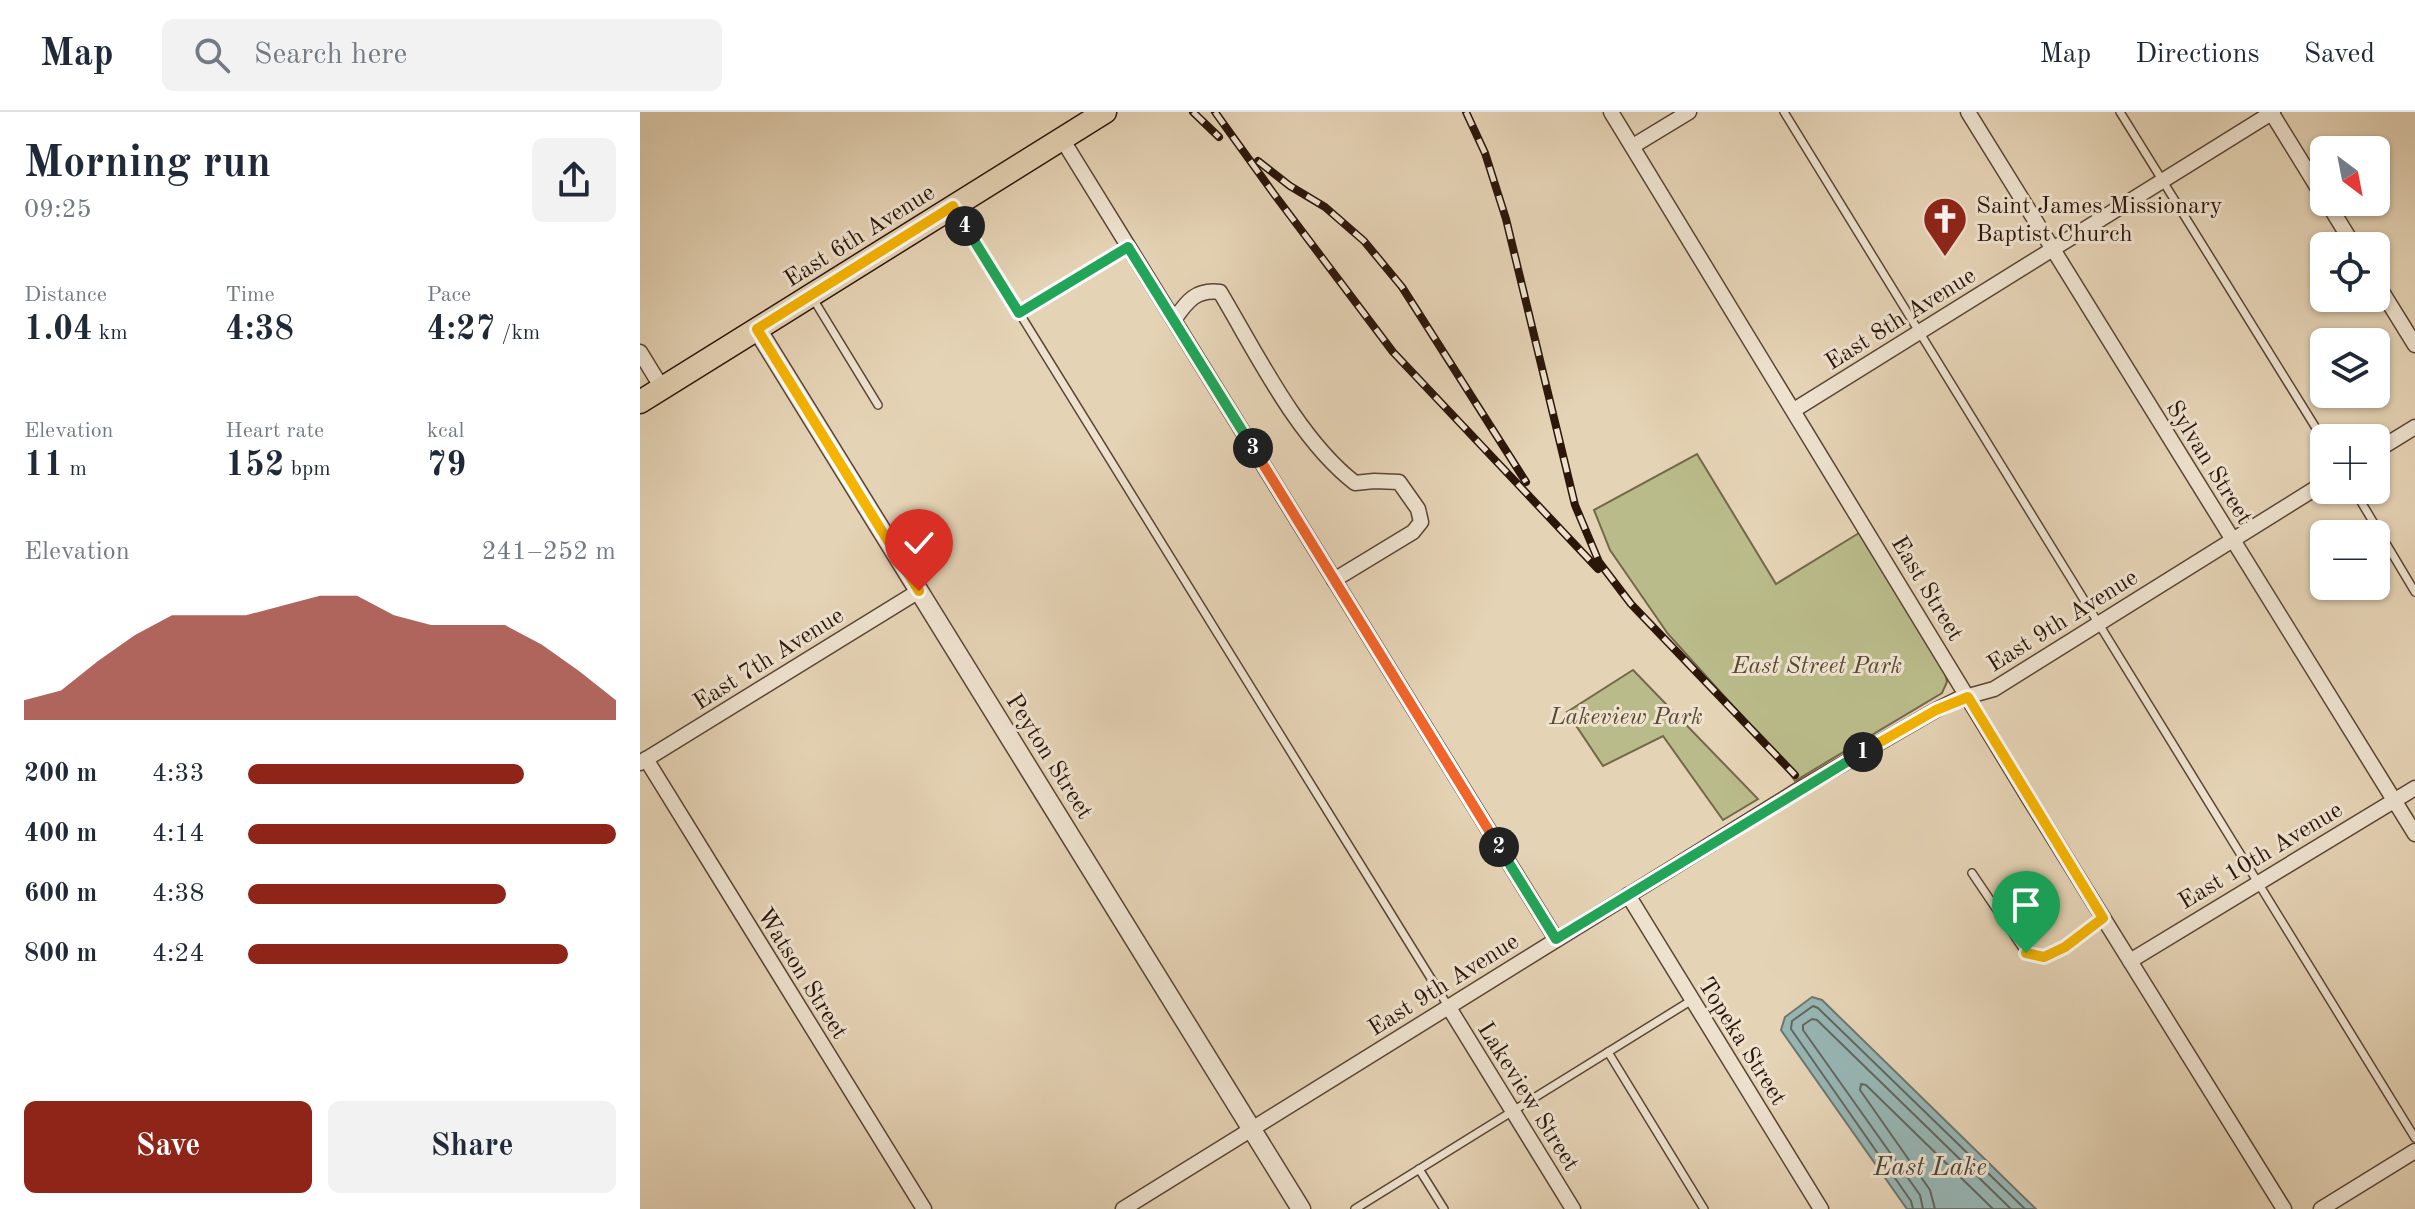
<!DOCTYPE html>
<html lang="en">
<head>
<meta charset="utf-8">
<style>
  :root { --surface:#fff; --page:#f2f2f3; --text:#1f2937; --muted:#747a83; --line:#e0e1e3; --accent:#8f2418 }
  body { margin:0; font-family:"Old Standard TT",serif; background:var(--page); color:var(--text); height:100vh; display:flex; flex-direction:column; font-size:30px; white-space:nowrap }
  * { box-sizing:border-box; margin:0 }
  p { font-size:26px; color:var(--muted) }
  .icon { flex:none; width:44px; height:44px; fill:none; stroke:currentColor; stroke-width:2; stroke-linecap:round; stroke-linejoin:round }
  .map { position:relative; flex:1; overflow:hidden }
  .sheet { display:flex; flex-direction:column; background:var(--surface); width:640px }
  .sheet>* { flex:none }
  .needle { width:52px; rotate:148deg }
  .tools { position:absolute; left:1670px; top:24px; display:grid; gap:16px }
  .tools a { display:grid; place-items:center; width:80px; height:80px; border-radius:12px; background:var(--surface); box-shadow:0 2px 6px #0004; font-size:40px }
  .pin { position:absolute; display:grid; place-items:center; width:68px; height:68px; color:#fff; margin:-82px -34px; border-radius:50% 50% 50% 0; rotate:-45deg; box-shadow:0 0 8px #0007 }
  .pin .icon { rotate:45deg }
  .km { position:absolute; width:40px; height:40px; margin:-20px; border-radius:50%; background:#222; color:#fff; font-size:22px; line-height:40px; text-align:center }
  .round { display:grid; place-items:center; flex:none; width:84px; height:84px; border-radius:12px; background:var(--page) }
  .overview { display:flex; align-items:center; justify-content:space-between; height:136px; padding:0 24px }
  h1 { font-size:44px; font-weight:800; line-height:60px }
  .stats { display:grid; grid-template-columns:repeat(3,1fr); gap:12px; height:136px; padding:8px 24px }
  .stats div { display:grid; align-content:center }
  .stats b { font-size:34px; font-weight:800 }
  .stats small { font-size:22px; font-weight:400 }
  .stats p { font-size:22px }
  .chart { height:224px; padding:16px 24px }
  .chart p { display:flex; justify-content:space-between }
  .chart svg { width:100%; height:144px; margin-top:8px; fill:var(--accent); opacity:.7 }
  .button { display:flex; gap:16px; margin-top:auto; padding:16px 24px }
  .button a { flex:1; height:92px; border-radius:12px; background:var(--accent); color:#fff; font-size:32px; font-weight:800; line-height:92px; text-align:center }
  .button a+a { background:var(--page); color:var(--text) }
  ul { padding:0 24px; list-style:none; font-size:26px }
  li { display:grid; grid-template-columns:128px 96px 1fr; align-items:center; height:60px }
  li i { height:20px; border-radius:10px; background:var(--accent) }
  header { display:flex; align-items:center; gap:48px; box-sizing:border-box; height:112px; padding:0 40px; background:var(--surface); border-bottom:2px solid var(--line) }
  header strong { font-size:38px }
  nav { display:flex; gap:44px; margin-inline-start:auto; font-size:28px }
  .search { width:560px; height:72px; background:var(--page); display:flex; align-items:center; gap:20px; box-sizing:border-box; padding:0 28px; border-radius:12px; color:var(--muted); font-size:30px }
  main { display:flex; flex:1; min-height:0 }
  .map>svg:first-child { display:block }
</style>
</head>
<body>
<header>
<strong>Map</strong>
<div class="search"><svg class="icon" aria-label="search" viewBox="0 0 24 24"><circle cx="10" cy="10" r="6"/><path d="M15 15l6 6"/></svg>Search here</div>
<nav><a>Map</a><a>Directions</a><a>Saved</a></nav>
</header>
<main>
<section class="sheet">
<div class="overview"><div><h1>Morning run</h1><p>09:25</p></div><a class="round"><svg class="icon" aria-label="share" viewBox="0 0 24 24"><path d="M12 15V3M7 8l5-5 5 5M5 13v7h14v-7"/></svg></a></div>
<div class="stats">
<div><p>Distance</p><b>1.04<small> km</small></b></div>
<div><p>Time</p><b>4:38</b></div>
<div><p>Pace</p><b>4:27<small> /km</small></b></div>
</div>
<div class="stats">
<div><p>Elevation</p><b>11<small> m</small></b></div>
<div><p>Heart rate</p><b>152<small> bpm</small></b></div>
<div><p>kcal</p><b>79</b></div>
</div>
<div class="chart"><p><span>Elevation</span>241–252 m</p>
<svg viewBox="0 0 160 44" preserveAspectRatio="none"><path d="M0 44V38L10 35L20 26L30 18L40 12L50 12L60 12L70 9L80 6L90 6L100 12L110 15L120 15L130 15L140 21L150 29L160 38V44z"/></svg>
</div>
<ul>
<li><b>200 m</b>4:33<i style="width:75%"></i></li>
<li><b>400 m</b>4:14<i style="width:100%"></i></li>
<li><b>600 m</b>4:38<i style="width:70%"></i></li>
<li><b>800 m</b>4:24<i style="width:87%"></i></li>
</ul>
<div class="button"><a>Save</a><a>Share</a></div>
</section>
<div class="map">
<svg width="1775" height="1097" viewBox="0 0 1775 1097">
  <rect width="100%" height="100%" fill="#e5d3b5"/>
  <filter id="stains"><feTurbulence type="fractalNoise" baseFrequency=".0025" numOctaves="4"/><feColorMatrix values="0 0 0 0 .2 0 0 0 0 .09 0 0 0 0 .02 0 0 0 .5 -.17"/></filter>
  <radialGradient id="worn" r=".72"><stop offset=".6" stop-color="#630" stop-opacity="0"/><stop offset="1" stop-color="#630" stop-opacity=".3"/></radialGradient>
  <g fill="#babb8a" stroke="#73684a" stroke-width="2">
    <path d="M 1057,342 L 1136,472 L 1219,421 L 1305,560 L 1307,570 L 1302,581 L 1155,669 L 1134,639 L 1028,522 L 970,438 L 954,398 Z"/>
    <path d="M 993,558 L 1118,687 L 1083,708 L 1023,624 L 963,654 L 927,600 Z"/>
  </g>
  <path fill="#97b6b4" stroke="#6c7670" stroke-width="2" d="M 1172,885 L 1182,888 L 1396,1097 L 1267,1097 L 1141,918 L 1145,905 Z"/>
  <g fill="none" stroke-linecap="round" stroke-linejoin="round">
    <g stroke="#62665f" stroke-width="2">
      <path d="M 1273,1097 L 1271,1089 L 1151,917 L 1152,909 L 1173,894 L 1178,896 L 1385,1097"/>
      <path d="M 1283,1097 L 1280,1083 L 1163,918 L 1163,913 L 1172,907 L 1177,908 L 1371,1097"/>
      <path d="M 1295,1097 L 1290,1078 L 1220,978 L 1221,972 L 1226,973 L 1353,1097"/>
    </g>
    <g stroke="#5a4535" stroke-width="10">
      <g id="service">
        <path d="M 1144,0 L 1775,1026"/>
        <path d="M 1480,0 L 1684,329"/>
        <path d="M 315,97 L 808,894"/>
        <path d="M 172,185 L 238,293"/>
        <path d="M 379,201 L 488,135"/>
        <path d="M 1714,378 L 1775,480"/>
        <path d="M 1332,761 L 1386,841 L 1404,845 L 1425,835 L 1463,806"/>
        <path d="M 968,940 L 1064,1097"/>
        <path d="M 779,1057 L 804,1097"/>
        <path d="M 715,1097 L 1052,888"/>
      </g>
    </g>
    <g stroke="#5a4535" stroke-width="17">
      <g id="minor">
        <path d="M 971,0 L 1390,688 L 1644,1097"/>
        <path d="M 1328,0 L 1775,722"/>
        <path d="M 1631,0 L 1684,86"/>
        <path d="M 422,27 L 916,827"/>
        <path d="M 993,34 L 1049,0"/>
        <path d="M 1687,90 L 1714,134"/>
        <path d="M 1736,170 L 1775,233"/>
        <path d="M 534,208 C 547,189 556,177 580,180 C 617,242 658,327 715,371 L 734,369 L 759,370 L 778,397 L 781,410 L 773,420 L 694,468"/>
        <path d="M 0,240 L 22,276"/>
        <path d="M 1154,298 L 1633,0"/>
        <path d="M 1736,339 L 1775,315"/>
        <path d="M 6,647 L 284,1097"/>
        <path d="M 0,651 L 279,479"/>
        <path d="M 988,783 L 1181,1097"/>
        <path d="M 1490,849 L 1775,676"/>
        <path d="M 808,894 L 933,1097"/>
        <path d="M 483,1097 L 1158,678 L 1296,598 L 1318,587 L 1354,577 L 1684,371"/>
        <path d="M 1681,1097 L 1775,1039"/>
      </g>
    </g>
    <g stroke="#5a4535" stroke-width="21">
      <path id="tertiary" d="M 117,217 L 661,1097"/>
    </g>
    <g stroke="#2c160a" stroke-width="25">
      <path id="primary" d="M 0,290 L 465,0"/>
    </g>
    <use href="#service" stroke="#eee2cf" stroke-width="7"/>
    <use href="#minor" stroke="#eee2cf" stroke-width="14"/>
    <use href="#tertiary" stroke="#eee2cf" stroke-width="18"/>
    <use href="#primary" stroke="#e5d3b5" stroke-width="22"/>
    <g stroke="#2c160a" stroke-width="8">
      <g id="rail">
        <path d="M 553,0 L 579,25"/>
        <path d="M 575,0 L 634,82 L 753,240 L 958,457"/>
        <path d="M 826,0 L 845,41 L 866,107 L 935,393 L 959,450 L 991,492 L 1155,663"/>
        <path d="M 618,49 L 650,74 L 685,95 L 724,129 L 762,175 L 886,370"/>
      </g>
    </g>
    <use href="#rail" stroke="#eee2cf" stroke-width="5" stroke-dasharray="15" stroke-linecap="butt"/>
  </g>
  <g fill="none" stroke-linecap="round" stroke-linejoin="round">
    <g stroke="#fff" stroke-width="16">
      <path id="split-1" d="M 1223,640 L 1296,598 L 1328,585 L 1463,806 L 1425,835 L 1404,845 L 1386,841"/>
    </g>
    <g stroke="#fff" stroke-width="16">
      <path id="split-2" d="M 859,735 L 916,827 L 1223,640"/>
    </g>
    <g stroke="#fff" stroke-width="16">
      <path id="split-3" d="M 613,336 L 859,735"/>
    </g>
    <g stroke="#fff" stroke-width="16">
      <path id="split-4" d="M 325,114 L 379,201 L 488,135 L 613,336"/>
    </g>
    <g stroke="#fff" stroke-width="16">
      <path id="split-5" d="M 279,479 L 117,217 L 313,94 L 325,114"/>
    </g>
    <use href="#split-1" stroke="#f5b400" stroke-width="10"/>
    <use href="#split-2" stroke="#22a559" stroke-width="10"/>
    <use href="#split-3" stroke="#f0652b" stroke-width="10"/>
    <use href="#split-4" stroke="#22a559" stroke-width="10"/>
    <use href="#split-5" stroke="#f5b400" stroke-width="10"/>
  </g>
  <defs>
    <g id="church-pin" transform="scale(2.3)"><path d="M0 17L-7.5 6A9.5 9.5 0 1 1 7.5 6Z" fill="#8f2418" stroke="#eee2cf"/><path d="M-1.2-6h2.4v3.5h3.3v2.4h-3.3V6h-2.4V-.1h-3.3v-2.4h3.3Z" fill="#fff"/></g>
  </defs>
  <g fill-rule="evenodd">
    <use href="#church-pin" x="1305" y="107"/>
  </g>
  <g text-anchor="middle" stroke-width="6" stroke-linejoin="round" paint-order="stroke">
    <g font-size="24" fill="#2c160a" stroke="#eee2cf" text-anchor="start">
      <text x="1336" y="101">Saint James Missionary<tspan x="1336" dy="28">Baptist Church</tspan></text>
    </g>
    <g font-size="24" fill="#2c160a" stroke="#eee2cf">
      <text transform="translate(219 123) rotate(-32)" y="8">East 6th Avenue</text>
      <text transform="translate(1260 206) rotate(-32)" y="8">East 8th Avenue</text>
      <text transform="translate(1570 350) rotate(58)" y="8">Sylvan Street</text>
      <text transform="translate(1288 476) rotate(59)" y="8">East Street</text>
      <text transform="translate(1422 508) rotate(-32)" y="8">East 9th Avenue</text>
      <text transform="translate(128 546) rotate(-32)" y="8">East 7th Avenue</text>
      <text transform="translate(410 644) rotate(58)" y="8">Peyton Street</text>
      <text transform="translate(1620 743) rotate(-31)" y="8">East 10th Avenue</text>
      <text transform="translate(163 861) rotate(58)" y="8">Watson Street</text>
      <text transform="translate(803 872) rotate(-32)" y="8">East 9th Avenue</text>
      <text transform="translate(1103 929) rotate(58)" y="8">Topeka Street</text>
      <text transform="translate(889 984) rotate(58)" y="8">Lakeview Street</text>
    </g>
    <g font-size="24" font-style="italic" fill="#574830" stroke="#eee2cf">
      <text x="1177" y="561">East Street Park</text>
      <text x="986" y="612">Lakeview Park</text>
    </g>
    <g font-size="26" font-style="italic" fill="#4c463d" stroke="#eee2cf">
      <text x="1290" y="1063">East Lake</text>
    </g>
  </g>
  <rect width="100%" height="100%" filter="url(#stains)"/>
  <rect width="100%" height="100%" fill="url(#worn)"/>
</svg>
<div class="tools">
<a><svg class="needle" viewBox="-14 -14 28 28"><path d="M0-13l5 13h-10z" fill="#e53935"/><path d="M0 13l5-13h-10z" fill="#747a83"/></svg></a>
<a><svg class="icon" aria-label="locate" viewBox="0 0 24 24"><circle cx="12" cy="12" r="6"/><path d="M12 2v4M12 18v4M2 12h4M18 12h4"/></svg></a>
<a><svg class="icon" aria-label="layers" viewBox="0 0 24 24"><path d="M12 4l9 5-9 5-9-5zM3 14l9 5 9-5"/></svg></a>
<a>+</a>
<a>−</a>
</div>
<div class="pin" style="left:1386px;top:841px;background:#1e9e55"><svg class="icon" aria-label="arrive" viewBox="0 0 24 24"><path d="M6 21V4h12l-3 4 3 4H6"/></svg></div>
<div class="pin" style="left:279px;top:479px;background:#d93025"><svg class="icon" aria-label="check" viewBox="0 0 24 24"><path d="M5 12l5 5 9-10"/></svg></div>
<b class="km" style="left:1223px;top:640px">1</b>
<b class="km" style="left:859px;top:735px">2</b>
<b class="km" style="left:613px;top:336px">3</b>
<b class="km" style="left:325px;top:114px">4</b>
</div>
</main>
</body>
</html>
